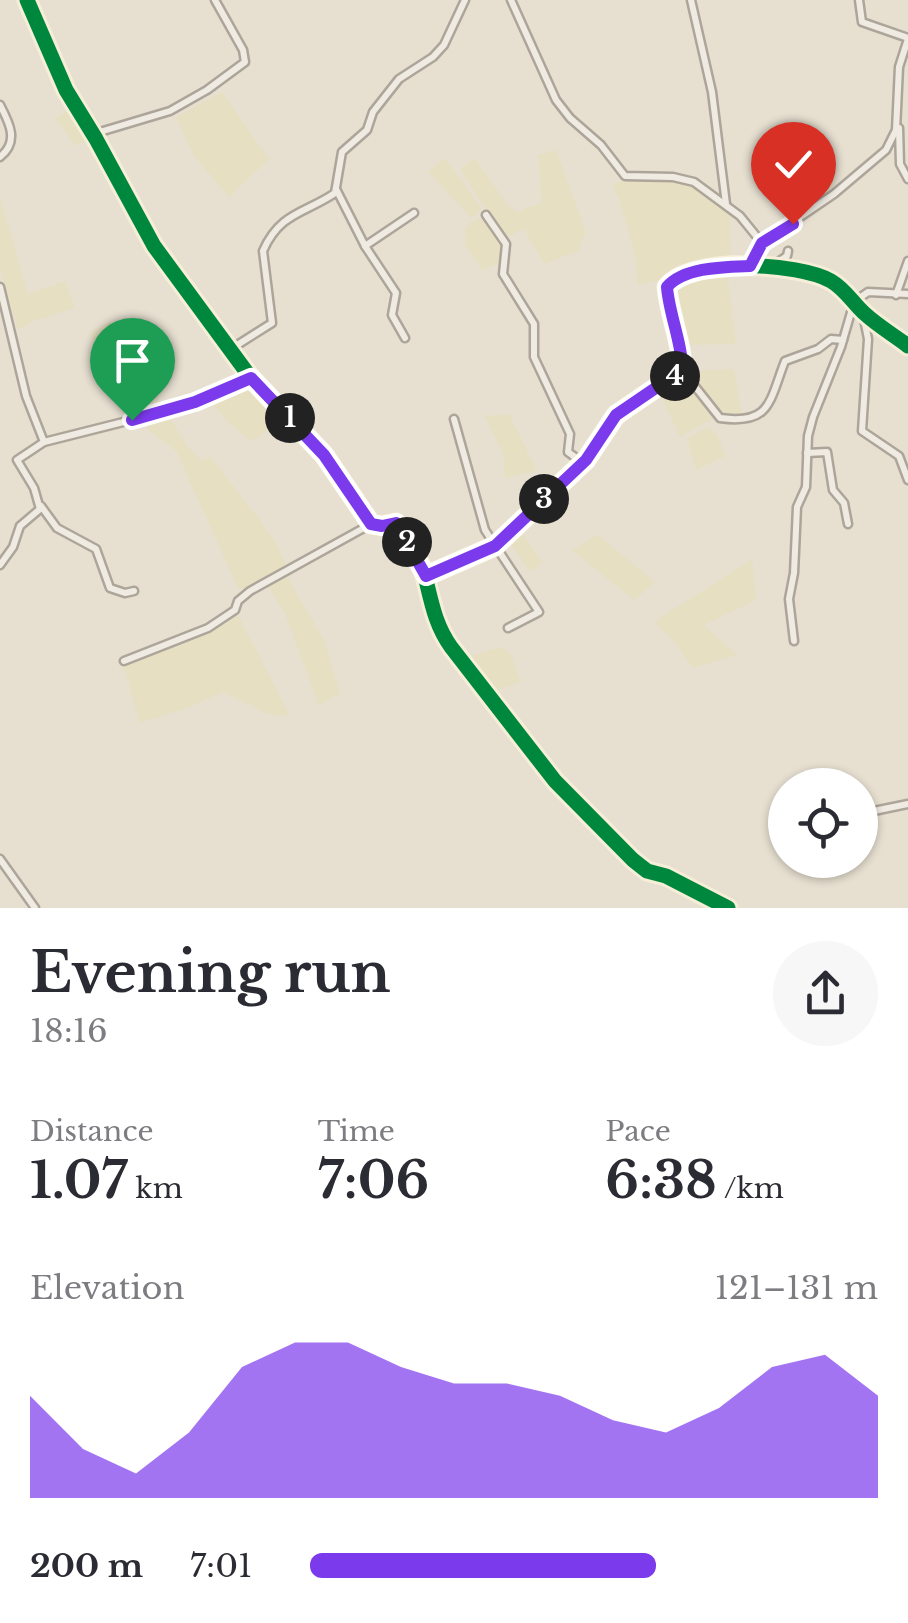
<!DOCTYPE html>
<html lang="en">
<head>
<meta charset="utf-8">
<style>
  :root { --surface:#fff; --page:#f7f7f7; --text:#2b2b33; --muted:#7c7c81; --accent:#7c3aed }
  body { margin:0; font-family:"Libre Baskerville",serif; background:var(--page); color:var(--text); height:100vh; display:flex; flex-direction:column; font-size:38px; white-space:nowrap }
  * { box-sizing:border-box; margin:0 }
  p { font-size:32px; color:var(--muted) }
  .icon { flex:none; width:55px; height:55px; fill:none; stroke:currentColor; stroke-width:2; stroke-linecap:round; stroke-linejoin:round }
  .map { position:relative; height:908px; overflow:hidden }
  .sheet { display:flex; flex-direction:column; background:var(--surface); flex:1 }
  .sheet>* { flex:none }
  .buttons { position:absolute; left:768px; top:768px; display:grid; gap:20px }
  .buttons a { display:grid; place-items:center; width:110px; height:110px; border-radius:50%; background:var(--surface); box-shadow:0 2px 8px #0004; font-size:50px }
  .pin { position:absolute; display:grid; place-items:center; width:85px; height:85px; color:#fff; margin:-102px -42px; border-radius:50% 50% 50% 0; rotate:-45deg; box-shadow:0 0 10px #0007 }
  .pin .icon { rotate:45deg }
  .km { position:absolute; width:50px; height:50px; margin:-25px; border-radius:50%; background:#222; color:#fff; font-size:28px; line-height:50px; text-align:center }
  .round { display:grid; place-items:center; flex:none; width:105px; height:105px; border-radius:52px; background:var(--page) }
  .head { display:flex; align-items:center; justify-content:space-between; height:170px; padding:0 30px }
  h1 { font-size:55px; font-weight:700; line-height:75px }
  .metrics { display:grid; grid-template-columns:repeat(3,1fr); gap:15px; height:170px; padding:10px 30px }
  .metrics div { display:grid; align-content:center }
  .metrics b { font-size:50px; font-weight:700 }
  .metrics small { font-size:28px; font-weight:400 }
  .metrics p { font-size:28px }
  .chart { height:280px; padding:20px 30px }
  .chart p { display:flex; justify-content:space-between }
  .chart svg { width:100%; height:180px; margin-top:10px; fill:var(--accent); opacity:.7 }
  ul { padding:0 30px; list-style:none; font-size:32px }
  li { display:grid; grid-template-columns:160px 120px 1fr; align-items:center; height:75px }
  li i { height:25px; border-radius:12px; background:var(--accent) }
  .map>svg:first-child { display:block }
</style>
</head>
<body>
<div class="map">
<svg width="908" height="908" viewBox="0 0 908 908">
  <rect width="100%" height="100%" fill="#e7e0d1"/>
  <g fill="#e6dfc2">
    <path d="M 222,92 L 269,159 L 229,197 L 194,156 L 176,117 Z"/>
    <path d="M 74,108 L 94,137 L 75,146 L 55,118 Z"/>
    <path d="M 556,150 L 586,232 L 578,251 L 544,264 L 524,229 L 504,238 L 460,169 L 475,158 L 509,207 L 521,213 L 526,207 L 542,203 L 538,155 Z"/>
    <path d="M 445,158 L 482,209 L 477,214 L 471,217 L 428,172 Z"/>
    <path d="M 626,179 L 688,183 L 730,210 L 731,264 L 638,285 L 635,256 L 620,201 L 612,185 Z"/>
    <path d="M 0,197 L 28,294 L 65,281 L 75,308 L 36,320 L 18,330 L 0,268 Z"/>
    <path d="M 479,218 L 493,227 L 505,251 L 498,264 L 482,270 L 465,245 L 465,230 L 469,223 Z"/>
    <path d="M 727,270 L 736,344 L 680,345 L 669,289 L 672,284 L 690,276 Z"/>
    <path d="M 111,321 L 125,344 L 160,403 L 124,413 L 114,383 L 89,333 Z"/>
    <path d="M 734,369 L 742,416 L 720,414 L 687,371 Z"/>
    <path d="M 684,376 L 714,418 L 680,437 L 658,389 Z"/>
    <path d="M 243,383 L 277,421 L 258,438 L 249,440 L 224,418 L 210,400 Z"/>
    <path d="M 167,413 L 188,447 L 202,461 L 210,456 L 259,519 L 275,541 L 287,568 L 239,590 L 176,451 L 149,431 L 142,419 Z"/>
    <path d="M 509,414 L 537,471 L 505,478 L 503,454 L 485,416 Z"/>
    <path d="M 709,427 L 715,432 L 726,456 L 696,470 L 687,438 Z"/>
    <path d="M 518,527 L 543,563 L 530,572 L 507,538 Z"/>
    <path d="M 598,535 L 655,582 L 634,600 L 572,550 Z"/>
    <path d="M 752,559 L 756,600 L 704,625 L 737,655 L 693,668 L 675,642 L 654,622 Z"/>
    <path d="M 287,577 L 325,642 L 340,693 L 319,706 L 285,614 L 268,586 Z"/>
    <path d="M 237,613 L 290,716 L 270,715 L 223,692 L 190,707 L 139,723 L 126,673 L 121,664 L 191,639 Z"/>
    <path d="M 500,647 L 510,653 L 521,681 L 493,692 L 466,658 Z"/>
  </g>
  <g fill="none" stroke-linecap="round" stroke-linejoin="round">
    <g stroke="#ada599" stroke-width="11">
      <g id="minor">
        <path d="M 27,0 L 66,90 L 96,139 L 154,246 L 251,378 L 324,455 L 371,524 L 382,526 L 396,523 C 405,536 423,565 426,580 C 432,605 436,626 451,647 L 555,781 L 633,860 L 647,871 L 666,876 L 728,908"/>
        <path d="M 511,0 L 556,100 L 570,118 L 601,145 L 625,176 L 673,177 L 694,182 L 740,216 L 762,243 L 751,266"/>
        <path d="M 691,0 L 712,92 L 726,204"/>
        <path d="M 859,0 L 862,22 L 908,38"/>
        <path d="M 0,105 C 10,124 19,142 0,157"/>
        <path d="M 899,128 L 900,164 L 908,179"/>
        <path d="M 93,134 L 170,111 L 207,90 L 245,62 L 243,50 L 215,0"/>
        <path d="M 809,162 L 812,208"/>
        <path d="M 336,189 L 365,246 L 396,293 L 392,315 L 405,338"/>
        <path d="M 486,215 L 506,244 L 503,274 L 534,324 L 534,357 L 570,434 L 568,452 L 583,463"/>
        <path d="M 762,243 L 834,194 L 886,150 L 896,130 L 899,67 L 908,39"/>
        <path d="M 365,246 L 414,213"/>
        <path d="M 772,266 L 787,256 L 788,251"/>
        <path d="M 0,287 L 26,396 L 44,442"/>
        <path d="M 896,295 L 908,261"/>
        <path d="M 863,314 L 868,339 L 862,431 L 899,456 L 908,480"/>
        <path d="M 233,353 L 234,347 L 272,323 L 263,251 C 280,212 306,213 335,193 L 342,152 L 367,130 L 373,112 L 399,79 L 433,57 L 444,45 L 465,0"/>
        <path d="M 682,370 L 720,418 C 771,425 769,402 785,361 L 818,349 L 831,339 L 843,340"/>
        <path d="M 454,419 L 485,530 L 539,612 L 508,628"/>
        <path d="M 807,453 L 827,452 L 833,490 L 844,503 L 848,524"/>
        <path d="M 41,506 L 57,528 L 96,549 L 110,588 L 125,593 L 134,591"/>
        <path d="M 0,565 L 13,547 L 20,526 L 40,509 L 34,488 L 17,460 L 44,442 L 159,413 L 251,378"/>
        <path d="M 426,576 L 495,546 L 586,460 L 616,415 L 682,370 C 683,346 669,314 667,287 C 691,256 799,263 831,281 C 845,289 853,303 864,313 C 878,326 894,335 908,346"/>
        <path d="M 794,641 L 789,599 L 794,573 L 797,507 L 806,487 L 808,436 L 813,417 L 841,347 L 854,302 L 868,292 L 908,294"/>
        <path d="M 124,661 L 208,628 L 235,610 L 238,601 L 250,591 L 371,524"/>
        <path d="M 869,812 L 908,804"/>
        <path d="M 0,859 L 35,908"/>
      </g>
    </g>
    <use href="#minor" stroke="#efebe3" stroke-width="6"/>
    <g stroke="#f7eed8" stroke-width="21">
      <g id="cycleway">
        <path d="M 27,0 L 66,90 L 96,139 L 154,246 L 251,378 L 324,455 L 371,524 L 382,526 L 396,523 C 405,536 423,565 426,580 C 432,605 436,626 451,647 L 555,781 L 633,860 L 647,871 L 666,876 L 728,908"/>
        <path d="M 426,576 L 495,546 L 586,460 L 616,415 L 682,370 C 683,346 669,314 667,287 C 691,256 799,263 831,281 C 845,289 853,303 864,313 C 878,326 894,335 908,346"/>
      </g>
    </g>
    <use href="#cycleway" stroke="#00873e" stroke-width="15"/>
  </g>
  <g fill="none" stroke-linecap="round" stroke-linejoin="round">
    <g stroke="#fff" stroke-width="20">
      <path id="route" d="M 132,420 L 195,402 L 251,378 L 324,455 L 371,524 L 382,526 L 396,523 L 426,576 L 495,546 L 586,460 L 616,415 L 682,370 C 683,346 669,314 667,287 C 684,267 725,267 750,266 L 762,243 L 793,224"/>
    </g>
    <use href="#route" stroke="#7c3aed" stroke-width="12"/>
  </g>
</svg>
<div class="buttons">
<a><svg class="icon" aria-label="locate" viewBox="0 0 24 24"><circle cx="12" cy="12" r="6"/><path d="M12 2v4M12 18v4M2 12h4M18 12h4"/></svg></a>
</div>
<div class="pin" style="left:132px;top:420px;background:#1e9e55"><svg class="icon" aria-label="arrive" viewBox="0 0 24 24"><path d="M6 21V4h12l-3 4 3 4H6"/></svg></div>
<div class="pin" style="left:793px;top:224px;background:#d93025"><svg class="icon" aria-label="check" viewBox="0 0 24 24"><path d="M5 12l5 5 9-10"/></svg></div>
<b class="km" style="left:290px;top:418px">1</b>
<b class="km" style="left:407px;top:542px">2</b>
<b class="km" style="left:544px;top:499px">3</b>
<b class="km" style="left:675px;top:376px">4</b>
</div>
<section class="sheet">
<div class="head"><div><h1>Evening run</h1><p>18:16</p></div><a class="round"><svg class="icon" aria-label="share" viewBox="0 0 24 24"><path d="M12 15V3M7 8l5-5 5 5M5 13v7h14v-7"/></svg></a></div>
<div class="metrics">
<div><p>Distance</p><b>1.07<small> km</small></b></div>
<div><p>Time</p><b>7:06</b></div>
<div><p>Pace</p><b>6:38<small> /km</small></b></div>
</div>
<div class="chart"><p><span>Elevation</span>121–131 m</p>
<svg viewBox="0 0 160 44" preserveAspectRatio="none"><path d="M0 44V19L10 32L20 38L30 28L40 12L50 6L60 6L70 12L80 16L90 16L100 19L110 25L120 28L130 22L140 12L150 9L160 19V44z"/></svg>
</div>
<ul>
<li><b>200 m</b>7:01<i style="width:61%"></i></li>
</ul>
</section>
</body>
</html>
